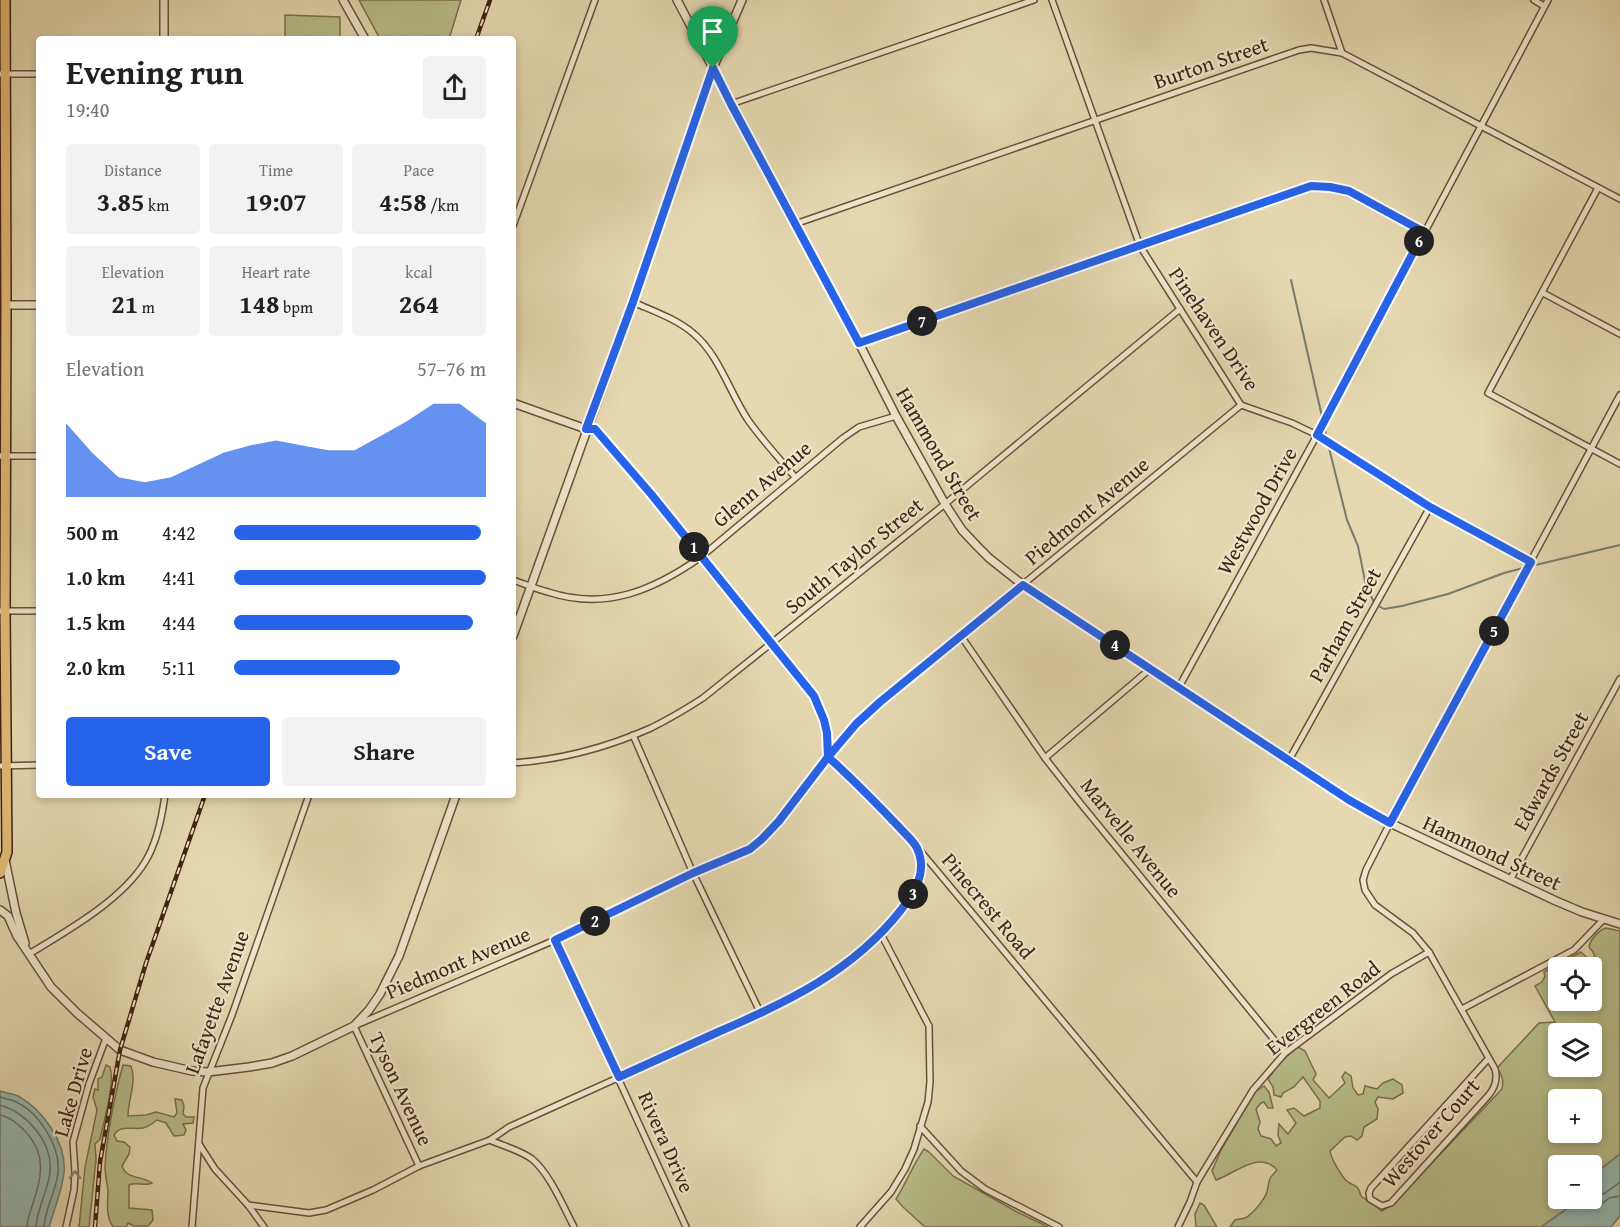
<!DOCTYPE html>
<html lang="en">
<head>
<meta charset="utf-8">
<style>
  :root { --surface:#fff; --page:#f2f2f2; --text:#202124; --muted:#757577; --accent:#2563eb }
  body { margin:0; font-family:"Gentium Book Plus",serif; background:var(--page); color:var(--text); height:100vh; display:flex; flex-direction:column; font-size:22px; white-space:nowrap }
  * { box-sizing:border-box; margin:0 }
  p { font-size:20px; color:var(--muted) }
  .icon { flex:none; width:33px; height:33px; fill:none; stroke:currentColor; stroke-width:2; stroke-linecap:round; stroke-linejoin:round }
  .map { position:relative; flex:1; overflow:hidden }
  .drawer { position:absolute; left:36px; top:36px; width:480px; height:762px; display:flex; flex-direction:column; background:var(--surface); border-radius:6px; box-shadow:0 3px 9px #0003 }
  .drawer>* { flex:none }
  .controls { position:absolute; left:1548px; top:957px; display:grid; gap:12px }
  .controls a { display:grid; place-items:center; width:54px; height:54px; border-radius:6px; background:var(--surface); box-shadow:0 3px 9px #0003; font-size:30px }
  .pin { position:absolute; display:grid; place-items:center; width:51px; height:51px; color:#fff; margin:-62px -26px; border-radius:50% 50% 50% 0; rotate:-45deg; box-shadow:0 0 6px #0007 }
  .pin .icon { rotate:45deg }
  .km { position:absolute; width:30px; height:30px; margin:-15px; border-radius:50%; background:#222; color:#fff; font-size:16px; line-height:30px; text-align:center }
  .round { display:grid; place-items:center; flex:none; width:63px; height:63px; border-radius:6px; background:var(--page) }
  .overview { display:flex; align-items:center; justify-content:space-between; height:102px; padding:0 30px }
  h1 { font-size:33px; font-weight:700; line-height:45px }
  .stats { display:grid; grid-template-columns:repeat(3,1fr); gap:9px; height:102px; padding:6px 30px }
  .stats div { display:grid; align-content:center; border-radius:6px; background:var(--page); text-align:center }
  .stats b { font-size:26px; font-weight:700 }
  .stats small { font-size:16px; font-weight:400 }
  .stats p { font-size:16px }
  .chart { height:168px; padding:12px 30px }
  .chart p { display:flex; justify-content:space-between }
  .chart svg { width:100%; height:108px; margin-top:6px; fill:var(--accent); opacity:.7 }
  .cta { display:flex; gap:12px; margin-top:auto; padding:12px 30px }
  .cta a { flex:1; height:69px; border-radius:6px; background:var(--accent); color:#fff; font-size:24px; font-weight:700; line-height:69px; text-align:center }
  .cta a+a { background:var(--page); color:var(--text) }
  ul { padding:0 30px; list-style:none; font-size:20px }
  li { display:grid; grid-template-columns:96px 72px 1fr; align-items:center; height:45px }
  li i { height:15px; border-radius:8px; background:var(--accent) }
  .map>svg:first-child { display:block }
</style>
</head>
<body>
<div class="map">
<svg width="1620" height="1227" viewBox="0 0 1620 1227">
  <rect width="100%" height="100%" fill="#e6d9b2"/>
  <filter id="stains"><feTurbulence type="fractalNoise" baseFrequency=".00333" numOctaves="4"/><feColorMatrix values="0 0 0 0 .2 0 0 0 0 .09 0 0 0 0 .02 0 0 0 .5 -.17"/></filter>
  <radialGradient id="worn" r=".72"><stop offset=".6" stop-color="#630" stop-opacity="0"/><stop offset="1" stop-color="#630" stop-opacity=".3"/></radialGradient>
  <g fill="#b7bf8b" stroke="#7c704e" stroke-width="1.5" fill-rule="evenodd">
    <path d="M 359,0 L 461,0 L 449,39 L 380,39 Z"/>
    <path d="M 285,15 L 340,17 L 340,39 L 285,39 Z"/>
    <path d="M 1606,928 L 1620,931 L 1620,1154 L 1592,1176 L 1592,1166 L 1558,1166 L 1558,1198 L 1573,1199 L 1568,1208 L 1541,1227 L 1230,1227 L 1235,1220 C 1238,1219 1241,1219 1245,1218 C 1253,1214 1264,1200 1267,1192 C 1270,1179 1267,1181 1277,1170 C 1259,1150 1236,1173 1216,1180 L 1212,1171 L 1221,1150 L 1255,1092 L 1264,1086 L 1269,1092 L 1273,1108 L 1268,1108 L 1264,1102 L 1261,1103 L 1256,1109 L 1260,1122 L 1258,1129 L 1261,1136 L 1271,1139 L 1276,1146 L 1281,1143 L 1278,1135 L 1279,1124 L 1288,1134 L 1296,1123 L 1287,1110 L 1294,1108 L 1304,1116 L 1320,1108 L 1320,1101 L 1303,1077 L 1294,1087 L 1283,1093 L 1281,1097 L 1274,1095 L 1273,1087 L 1268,1079 C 1277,1066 1286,1056 1298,1047 L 1305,1051 L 1316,1074 L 1313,1080 L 1329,1098 L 1345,1083 L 1342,1077 L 1345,1072 L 1351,1076 L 1353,1088 L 1358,1095 L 1363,1094 L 1365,1086 L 1377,1089 L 1383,1083 L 1393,1079 L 1402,1085 L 1403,1093 L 1393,1099 L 1378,1097 L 1375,1102 L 1378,1109 L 1377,1119 L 1364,1127 L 1362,1136 L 1357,1140 L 1351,1136 L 1345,1137 L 1330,1151 C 1331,1158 1342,1178 1348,1182 C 1356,1187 1358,1185 1361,1196 L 1382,1211 L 1395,1202 L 1502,1089 C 1504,1080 1502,1075 1497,1068 L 1539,1023 L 1555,1022 L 1535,986 L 1542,982 L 1545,976 L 1544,972 L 1581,952 C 1590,959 1592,967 1595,977 L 1600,970 L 1593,952 L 1589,947 C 1590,940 1599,930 1606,928 ZM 1558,968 L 1592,968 L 1592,1000 L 1558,1000 ZM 1558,1034 L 1592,1034 L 1592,1066 L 1558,1066 ZM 1558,1100 L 1592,1100 L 1592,1132 L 1558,1132 Z"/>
    <path d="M 106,1065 L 110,1067 C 115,1082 104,1122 100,1139 L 95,1144 L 96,1159 L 89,1227 L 79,1227 L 85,1167 L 97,1110 L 93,1097 L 95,1089 L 98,1090 L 98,1079 L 102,1077 Z"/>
    <path d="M 123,1065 L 131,1066 C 137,1082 128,1099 128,1116 L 146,1115 L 156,1112 L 174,1117 L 177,1113 L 175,1099 L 182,1100 L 184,1106 L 183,1114 L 186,1117 L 194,1117 L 193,1123 L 183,1124 L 186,1130 L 184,1135 L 174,1136 L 166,1123 L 157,1120 C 152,1124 148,1127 143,1128 C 131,1130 121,1124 114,1135 L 117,1141 L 124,1142 L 130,1147 L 129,1154 L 122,1166 C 127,1180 141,1175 152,1183 C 145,1187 136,1181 129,1185 L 129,1208 L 152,1210 L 153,1220 L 148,1226 L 134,1226 L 128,1223 L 126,1227 L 113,1227 C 105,1215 108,1204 108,1190 C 107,1183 105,1175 105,1167 C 107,1132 114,1098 123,1065 Z"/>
    <path d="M 924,1149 L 929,1152 L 953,1176 L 1017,1212 L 1048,1227 L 925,1227 L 903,1207 L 896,1199 C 906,1183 913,1165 924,1149 Z"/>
    <path d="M 1200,1203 L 1204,1205 L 1217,1227 L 1196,1227 L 1195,1214 Z"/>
  </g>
  <g fill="#97b9b1" stroke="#757d71" stroke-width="1.5">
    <path d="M 0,1091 C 6,1093 13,1094 18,1096 C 43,1110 67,1143 64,1173 C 62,1191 54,1210 49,1227 L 0,1227 Z"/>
    <path d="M 1620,1154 L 1620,1216 L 1611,1227 L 1541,1227 L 1568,1208 L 1573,1199 L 1592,1198 L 1592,1176 Z"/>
  </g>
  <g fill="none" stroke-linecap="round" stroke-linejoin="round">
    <g stroke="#6c6e61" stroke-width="1.5">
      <path d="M 0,1097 C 4,1099 9,1099 14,1101 C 38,1111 61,1146 58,1173 C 56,1191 45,1209 44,1227"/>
      <path d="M 0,1105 C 27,1113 53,1142 50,1172 C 48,1191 37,1208 36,1227"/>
      <path d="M 0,1115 C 10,1117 17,1123 24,1130 C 52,1159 38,1186 28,1219 L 27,1227"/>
      <path d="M 1620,1182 L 1605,1193 L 1595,1197 L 1594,1205 L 1598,1207 L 1609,1198 L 1620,1196"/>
    </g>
    <g stroke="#757d71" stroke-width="2">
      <path d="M 1291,280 L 1323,421"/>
      <path d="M 1324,426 L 1327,438"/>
      <path d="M 1328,444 L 1347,520 L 1358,546 L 1366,586 L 1375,604 L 1384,609 L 1402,606 L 1448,594 L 1504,573 L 1527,567 L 1620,545"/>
    </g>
    <g stroke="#6a5039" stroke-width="8">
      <g id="minor">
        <path d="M 1052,0 L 1140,246 L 1241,405 L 1292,423 L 1317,435 L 1430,507 L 1531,562"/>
        <path d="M 1324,0 L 1342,53"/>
        <path d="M 1534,0 L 1544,6"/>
        <path d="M 0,74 L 39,74"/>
        <path d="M 731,104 L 1034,0"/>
        <path d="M 1598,188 L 1488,393 L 1620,464"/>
        <path d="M 795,224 L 1299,50 L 1311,48 L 1342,53 L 1620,199"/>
        <path d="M 513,226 L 595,0"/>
        <path d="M 1543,293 L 1620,334"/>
        <path d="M 633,302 C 653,311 677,319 694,334 C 719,355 730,393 748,420 C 762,440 779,458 795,477"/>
        <path d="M 859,343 L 1311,186 L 1331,187 L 1349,191 L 1424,232"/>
        <path d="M 586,429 L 595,429 L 651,494 L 814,696 C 824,720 826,731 828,757 L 858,785 L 917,847 L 1197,1182"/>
        <path d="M 0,456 L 39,456"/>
        <path d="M 513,580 C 525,584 536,589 548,592 C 606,611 654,590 701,557 L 843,438 L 859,427 L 896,416"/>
        <path d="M 0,611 L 39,611"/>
        <path d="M 961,636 L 1045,758 L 1081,804 L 1285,1053"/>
        <path d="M 1179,687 L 1317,435 L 1548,0"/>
        <path d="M 633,735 L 693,873 L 761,1014"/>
        <path d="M 1045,758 L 1150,669"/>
        <path d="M 1289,760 L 1430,507"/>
        <path d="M 513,763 C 559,760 608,747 651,728 C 669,719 686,709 703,698 L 945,504 L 1180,309"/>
        <path d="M 0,766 L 39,765"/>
        <path d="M 1510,880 L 1620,679"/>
        <path d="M 555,940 L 686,1227"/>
        <path d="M 29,954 C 67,931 122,900 145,862 C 157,843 162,817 165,795"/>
        <path d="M 1462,1009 L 1574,950 L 1604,919"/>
        <path d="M 1488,1059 L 1371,1188 L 1369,1193 L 1370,1199 L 1382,1206 L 1391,1203 L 1488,1096 C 1495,1088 1498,1080 1495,1069 L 1429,952 L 1413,933 L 1375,905 L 1365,890 L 1363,880 L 1366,870 L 1390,823 L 1620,395"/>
        <path d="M 920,1126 L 961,1171 L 985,1189 L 1059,1227"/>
        <path d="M 490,1140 C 503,1146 520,1150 532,1159 C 550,1174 563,1206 574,1227"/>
        <path d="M 199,1144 L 215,1169 L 248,1205 L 264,1227"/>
        <path d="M 419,1166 L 354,1026 L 555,940 L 693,873 L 750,849 L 762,839 L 779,821 L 841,741 L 856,724 L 880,702 L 1241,405"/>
        <path d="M 248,1205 L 309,1213 L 326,1210 L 373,1190 L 419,1166 L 490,1140 L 509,1127 L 786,1002 C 829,977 871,948 901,909 C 906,903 912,897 916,890 C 922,877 920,863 917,849"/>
        <path d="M 66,1227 L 74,1190 L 75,1172 L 73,1142 L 89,1084 L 106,1038"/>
        <path d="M 192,1227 L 203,1088 L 232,1015 L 309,795"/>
        <path d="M 860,1227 L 891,1192 L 905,1169 L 914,1149 L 928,1102 L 930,1082 L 929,1026 L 880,932"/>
        <path d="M 1178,1227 L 1190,1202 L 1197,1182 L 1253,1090 L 1285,1053 L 1391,974 L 1429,952"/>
      </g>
    </g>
    <g stroke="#6a5039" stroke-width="10">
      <g id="tertiary">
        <path d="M 343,0 L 365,39"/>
        <path d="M 677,0 L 713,68 L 731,104 L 859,343 L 896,416 L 945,504 L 962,530 L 977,546 L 989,558 L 1023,585 L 1349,800 L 1390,823 L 1556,901 L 1582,912 L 1620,924"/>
        <path d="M 164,39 L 164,0"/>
        <path d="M 6,305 L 39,305"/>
        <path d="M 513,403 L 586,429"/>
        <path d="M 513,636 L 633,302 L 713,68 L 742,0"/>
        <path d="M 5,860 L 16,913 L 25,943"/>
        <path d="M 0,910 L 8,916 L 17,936 L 51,987 L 77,1013 L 120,1050 L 153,1062 L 192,1071 L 208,1072 L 249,1067 L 272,1063 L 292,1056 L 354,1026 L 369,1010 L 380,994 L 399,956 L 456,795"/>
      </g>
    </g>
    <g stroke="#412211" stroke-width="12">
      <path id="primary" d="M 0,873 L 7,852 L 5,611 L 6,305 L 5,0"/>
    </g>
    <use href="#minor" stroke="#efe6cd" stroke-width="5"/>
    <use href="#tertiary" stroke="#efe6cd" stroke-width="7"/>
    <use href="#primary" stroke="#e3bc79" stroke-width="9"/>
    <g stroke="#412211" stroke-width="4.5">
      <g id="rail">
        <path d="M 476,39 L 490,0"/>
        <path d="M 95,1227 L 100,1162 L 120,1050 L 146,963 L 205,795"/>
      </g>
    </g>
    <use href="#rail" stroke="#efe6cd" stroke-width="2" stroke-dasharray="7" stroke-linecap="butt"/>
  </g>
  <defs><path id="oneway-chevron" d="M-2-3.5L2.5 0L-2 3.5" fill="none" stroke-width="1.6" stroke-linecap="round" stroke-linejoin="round" transform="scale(1.5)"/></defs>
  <use stroke="#98846f" href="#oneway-chevron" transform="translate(75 1175) rotate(-89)"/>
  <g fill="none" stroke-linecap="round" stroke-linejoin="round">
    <g stroke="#fff" stroke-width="12">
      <path id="route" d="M 713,68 L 633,302 L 586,429 L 595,429 L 651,494 L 814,696 L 824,720 L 827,733 L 828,757 L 779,821 L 762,839 L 750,849 L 693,873 L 555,940 L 619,1077 C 652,1062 685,1047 718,1032 C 788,1002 853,971 901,910 C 915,891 928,872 917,848 C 913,840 904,833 899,827 C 876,803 853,779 828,757 L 856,724 L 880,702 L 1023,585 L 1349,800 L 1390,823 L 1531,562 L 1430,507 L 1317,435 L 1424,232 L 1349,191 L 1330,187 L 1311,186 L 859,343 L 731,104 L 713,68"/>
    </g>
    <use href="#route" stroke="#2563eb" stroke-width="8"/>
  </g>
  <g text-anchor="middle" stroke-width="4.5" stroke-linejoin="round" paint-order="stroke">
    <g font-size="21" fill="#412211" stroke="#efe6cd">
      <text transform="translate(1211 63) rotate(-19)" y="7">Burton Street</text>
      <text transform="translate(1214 329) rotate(56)" y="7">Pinehaven Drive</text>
      <text transform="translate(939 454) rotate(60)" y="7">Hammond Street</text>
      <text transform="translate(762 484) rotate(-40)" y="7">Glenn Avenue</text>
      <text transform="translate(1087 511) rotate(-40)" y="7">Piedmont Avenue</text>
      <text transform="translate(1257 511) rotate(-61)" y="7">Westwood Drive</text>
      <text transform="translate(854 556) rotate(-39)" y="7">South Taylor Street</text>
      <text transform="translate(1345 625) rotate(-61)" y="7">Parham Street</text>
      <text transform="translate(1551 771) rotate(-61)" y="7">Edwards Street</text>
      <text transform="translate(1131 838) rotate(51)" y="7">Marvelle Avenue</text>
      <text transform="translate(1492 853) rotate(25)" y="7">Hammond Street</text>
      <text transform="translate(988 906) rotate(50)" y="7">Pinecrest Road</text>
      <text transform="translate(458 963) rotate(-23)" y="7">Piedmont Avenue</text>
      <text transform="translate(217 1002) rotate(-70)" y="7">Lafayette Avenue</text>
      <text transform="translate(1323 1008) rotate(-38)" y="7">Evergreen Road</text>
      <text transform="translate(401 1089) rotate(65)" y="7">Tyson Avenue</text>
      <text transform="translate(73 1092) rotate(-74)" y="7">Lake Drive</text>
      <text transform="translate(1431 1133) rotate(-49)" y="7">Westover Court</text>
      <text transform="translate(666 1142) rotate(66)" y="7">Rivera Drive</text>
    </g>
  </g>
  <rect width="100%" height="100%" filter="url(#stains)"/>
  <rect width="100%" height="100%" fill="url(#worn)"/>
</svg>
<div class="controls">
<a><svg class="icon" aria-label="locate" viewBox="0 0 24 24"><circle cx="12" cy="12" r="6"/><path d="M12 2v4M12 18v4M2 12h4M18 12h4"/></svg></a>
<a><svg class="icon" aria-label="layers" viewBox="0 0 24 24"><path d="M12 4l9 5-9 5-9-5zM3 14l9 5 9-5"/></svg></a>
<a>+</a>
<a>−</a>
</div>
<div class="pin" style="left:713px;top:68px;background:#1e9e55"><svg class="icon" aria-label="arrive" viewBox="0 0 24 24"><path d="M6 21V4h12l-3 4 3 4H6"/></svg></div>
<b class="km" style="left:694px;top:547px">1</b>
<b class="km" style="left:595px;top:921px">2</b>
<b class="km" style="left:913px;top:894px">3</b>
<b class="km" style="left:1115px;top:645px">4</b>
<b class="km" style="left:1494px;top:631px">5</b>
<b class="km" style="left:1419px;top:241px">6</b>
<b class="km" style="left:922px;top:321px">7</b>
<section class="drawer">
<div class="overview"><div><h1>Evening run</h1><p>19:40</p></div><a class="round"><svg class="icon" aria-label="share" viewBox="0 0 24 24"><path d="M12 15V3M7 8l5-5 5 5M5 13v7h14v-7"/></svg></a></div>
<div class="stats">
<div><p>Distance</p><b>3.85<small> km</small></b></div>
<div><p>Time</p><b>19:07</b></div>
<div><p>Pace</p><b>4:58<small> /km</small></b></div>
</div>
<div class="stats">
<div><p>Elevation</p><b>21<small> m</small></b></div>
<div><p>Heart rate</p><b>148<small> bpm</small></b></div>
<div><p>kcal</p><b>264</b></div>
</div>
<div class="chart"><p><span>Elevation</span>57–76 m</p>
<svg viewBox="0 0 160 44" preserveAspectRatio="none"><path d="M0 44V14L10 26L20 36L30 38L40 36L50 31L60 26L70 23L80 21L90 23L100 25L110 25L120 19L130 13L140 6L150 6L160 14V44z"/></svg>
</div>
<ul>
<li><b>500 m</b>4:42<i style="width:98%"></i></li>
<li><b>1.0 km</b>4:41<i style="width:100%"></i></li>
<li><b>1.5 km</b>4:44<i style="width:95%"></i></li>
<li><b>2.0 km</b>5:11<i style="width:66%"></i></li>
</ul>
<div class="cta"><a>Save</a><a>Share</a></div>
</section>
</div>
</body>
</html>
